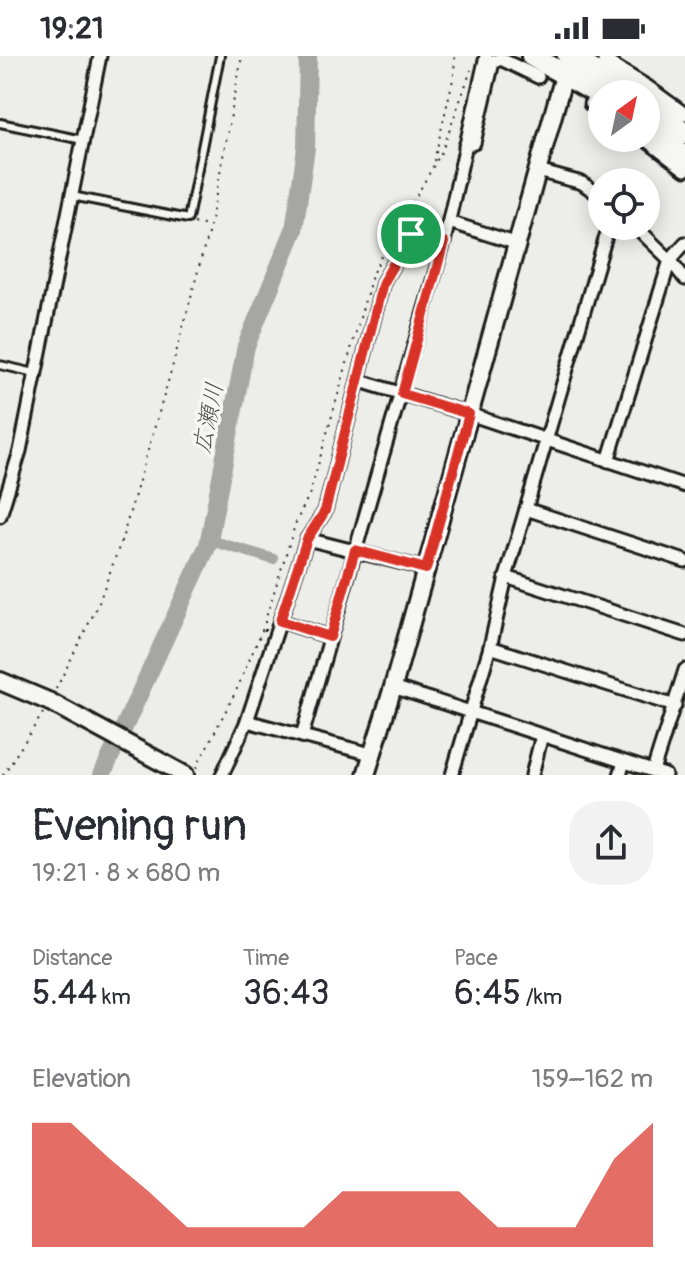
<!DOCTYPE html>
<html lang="en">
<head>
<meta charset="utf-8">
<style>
  :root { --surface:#fff; --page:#f2f2f3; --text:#2b2b33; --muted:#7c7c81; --accent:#d93025 }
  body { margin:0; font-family:Pangolin,"Klee One",sans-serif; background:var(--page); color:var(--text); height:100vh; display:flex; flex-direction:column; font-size:30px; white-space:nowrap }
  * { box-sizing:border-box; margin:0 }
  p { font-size:26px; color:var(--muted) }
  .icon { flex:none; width:44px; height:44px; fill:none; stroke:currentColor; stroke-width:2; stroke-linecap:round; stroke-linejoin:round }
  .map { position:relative; height:719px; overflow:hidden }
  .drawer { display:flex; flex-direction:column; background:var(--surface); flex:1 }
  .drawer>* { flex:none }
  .needle { width:52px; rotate:33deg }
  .fabs { position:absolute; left:588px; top:24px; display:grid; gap:16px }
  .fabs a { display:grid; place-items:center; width:72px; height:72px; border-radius:50%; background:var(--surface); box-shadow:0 4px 20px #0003; font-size:40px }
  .pin { position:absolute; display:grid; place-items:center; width:68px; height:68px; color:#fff; margin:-34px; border:4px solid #fff; border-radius:50%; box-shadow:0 2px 8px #0007 }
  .round { display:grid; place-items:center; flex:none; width:84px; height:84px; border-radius:32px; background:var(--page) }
  .headline { display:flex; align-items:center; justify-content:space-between; height:136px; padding:0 32px }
  h1 { font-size:44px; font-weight:600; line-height:60px }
  .figures { display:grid; grid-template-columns:repeat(3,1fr); gap:12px; height:136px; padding:8px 32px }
  .figures div { display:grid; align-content:center }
  .figures b { font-size:34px; font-weight:600 }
  .figures small { font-size:22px; font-weight:400 }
  .figures p { font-size:22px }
  .chart { height:224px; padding:16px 32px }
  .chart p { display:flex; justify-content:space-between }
  .chart svg { width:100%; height:144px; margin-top:8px; fill:var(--accent); opacity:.7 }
  .status { display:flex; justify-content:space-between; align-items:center; height:56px; padding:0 40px; background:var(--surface); direction:ltr }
  .status svg { height:22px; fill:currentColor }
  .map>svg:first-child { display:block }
</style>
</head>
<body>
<div class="status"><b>19:21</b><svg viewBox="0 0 49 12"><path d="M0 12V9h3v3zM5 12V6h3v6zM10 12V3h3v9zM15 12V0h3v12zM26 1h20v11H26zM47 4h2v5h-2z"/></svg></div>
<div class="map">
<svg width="685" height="719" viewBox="0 0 685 719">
  <rect width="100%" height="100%" fill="#edede9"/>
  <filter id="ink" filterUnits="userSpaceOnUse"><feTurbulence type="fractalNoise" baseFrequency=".0125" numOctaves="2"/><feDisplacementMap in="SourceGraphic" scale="16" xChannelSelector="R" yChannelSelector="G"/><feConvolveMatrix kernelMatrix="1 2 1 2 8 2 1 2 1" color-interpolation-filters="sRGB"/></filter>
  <g filter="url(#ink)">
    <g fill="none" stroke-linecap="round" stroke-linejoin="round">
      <path stroke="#a6a6a3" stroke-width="11" d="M 209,484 L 273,503"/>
      <path stroke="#a6a6a3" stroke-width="18" d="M 102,719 L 208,489 L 246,290 L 294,174 L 306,92 L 308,0"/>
      <g stroke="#1c1c1c" stroke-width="12">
        <g id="lane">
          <path d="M 0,67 L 83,84"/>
          <path d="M 72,140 L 188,163 L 220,0"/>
          <path d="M 0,309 L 35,317"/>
        </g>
      </g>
      <g stroke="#1c1c1c" stroke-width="17">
        <g id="street">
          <path d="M 604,4 L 648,31 L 685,58"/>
          <path d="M 590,48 L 602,53"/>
          <path d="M 643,82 L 685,114"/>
          <path d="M 465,90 L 474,87 L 493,6 L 501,3 L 538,21"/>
          <path d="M 538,115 L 582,127 L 602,141"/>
          <path d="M 449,166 L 518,188"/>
          <path d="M 635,170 L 670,204 L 685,223"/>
          <path d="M 360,325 L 469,358 L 685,430"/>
          <path d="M 608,405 L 670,204 L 685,187"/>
          <path d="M 526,453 L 685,505"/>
          <path d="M 0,460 L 20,395 L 100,0"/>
          <path d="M 307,483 L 426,513"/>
          <path d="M 506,521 L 685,579"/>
          <path d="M 280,565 L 330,581"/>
          <path d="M 490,591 L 675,650"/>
          <path d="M 393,631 L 665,719"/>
          <path d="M 247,665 L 302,680"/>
          <path d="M 371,698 L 302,680 L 444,186 L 486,0"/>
          <path d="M 653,715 L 685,614"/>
          <path d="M 222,719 L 247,665 L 307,483 L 325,455 L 383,226 L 411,178 L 444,186"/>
          <path d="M 452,719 L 490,591 L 506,521 L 609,170"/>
          <path d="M 532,719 L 542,679"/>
          <path d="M 620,719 L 624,706"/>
        </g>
      </g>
      <g stroke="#1c1c1c" stroke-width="22">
        <g id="secondary">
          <path d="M 0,625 L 50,646 L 185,719"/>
          <path d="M 366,719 L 393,631 L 567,9"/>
        </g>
      </g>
      <g stroke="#1c1c1c" stroke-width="26">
        <g id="highway">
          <path d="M 532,0 L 602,40"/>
          <path d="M 568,0 L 634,38"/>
          <path d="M 646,46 L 685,77"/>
          <path d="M 646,70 L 685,101"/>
        </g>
      </g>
      <g stroke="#1c1c1c" stroke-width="2" stroke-dasharray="2 6" stroke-linecap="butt">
        <path d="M 434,105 L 454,19 L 455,0"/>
        <path d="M 194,167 L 208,170"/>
        <path d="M 265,575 L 265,565 L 296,466 L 310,437 L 373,216 L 442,95 L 471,14"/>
        <path d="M 56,633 L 98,549 L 122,483 L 172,312 L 210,170 L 242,0"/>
        <path d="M 196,712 L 236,635 L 264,570"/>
        <path d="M 3,719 L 43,657"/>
      </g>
      <use href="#lane" stroke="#f6f6f2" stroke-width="6"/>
      <use href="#street" stroke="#f6f6f2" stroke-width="11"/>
      <use href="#secondary" stroke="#f6f6f2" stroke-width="16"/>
      <use href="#highway" stroke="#f6f6f2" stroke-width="20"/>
    </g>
  </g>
  <g fill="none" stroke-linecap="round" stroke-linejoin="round" filter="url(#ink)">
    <g stroke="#fff" stroke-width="16">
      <path id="route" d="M 411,178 L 444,186 L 402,338 L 469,358 L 426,513 L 355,494 L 330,581 L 280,565 L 307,483 L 325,455 L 383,226 Z"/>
    </g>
    <use href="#route" stroke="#d93025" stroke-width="10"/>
  </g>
  <g text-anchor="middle" stroke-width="7" stroke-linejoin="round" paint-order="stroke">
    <g font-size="24" font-style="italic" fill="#535352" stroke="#f6f6f2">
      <text transform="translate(208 362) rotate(-79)" y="8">広瀬川</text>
    </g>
  </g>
</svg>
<div class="fabs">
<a><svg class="needle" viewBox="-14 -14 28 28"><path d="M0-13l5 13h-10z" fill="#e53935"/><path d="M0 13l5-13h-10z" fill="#7c7c81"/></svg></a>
<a><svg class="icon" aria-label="locate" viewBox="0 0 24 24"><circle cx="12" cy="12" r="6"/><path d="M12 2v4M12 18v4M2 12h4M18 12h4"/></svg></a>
</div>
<div class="pin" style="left:411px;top:178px;background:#1e9e55"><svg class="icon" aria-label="arrive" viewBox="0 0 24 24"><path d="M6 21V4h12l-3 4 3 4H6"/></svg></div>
</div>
<section class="drawer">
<div class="headline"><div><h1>Evening run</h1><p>19:21 · 8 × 680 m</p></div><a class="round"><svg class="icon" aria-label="share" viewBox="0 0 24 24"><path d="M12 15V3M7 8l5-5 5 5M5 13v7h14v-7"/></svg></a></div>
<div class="figures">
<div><p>Distance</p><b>5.44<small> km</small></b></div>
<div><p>Time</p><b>36:43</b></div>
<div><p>Pace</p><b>6:45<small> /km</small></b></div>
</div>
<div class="chart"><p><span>Elevation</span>159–162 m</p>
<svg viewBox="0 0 160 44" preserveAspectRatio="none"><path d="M0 44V6L10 6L20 17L30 27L40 38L50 38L60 38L70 38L80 27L90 27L100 27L110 27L120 38L130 38L140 38L150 17L160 6V44z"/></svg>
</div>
</section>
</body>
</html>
